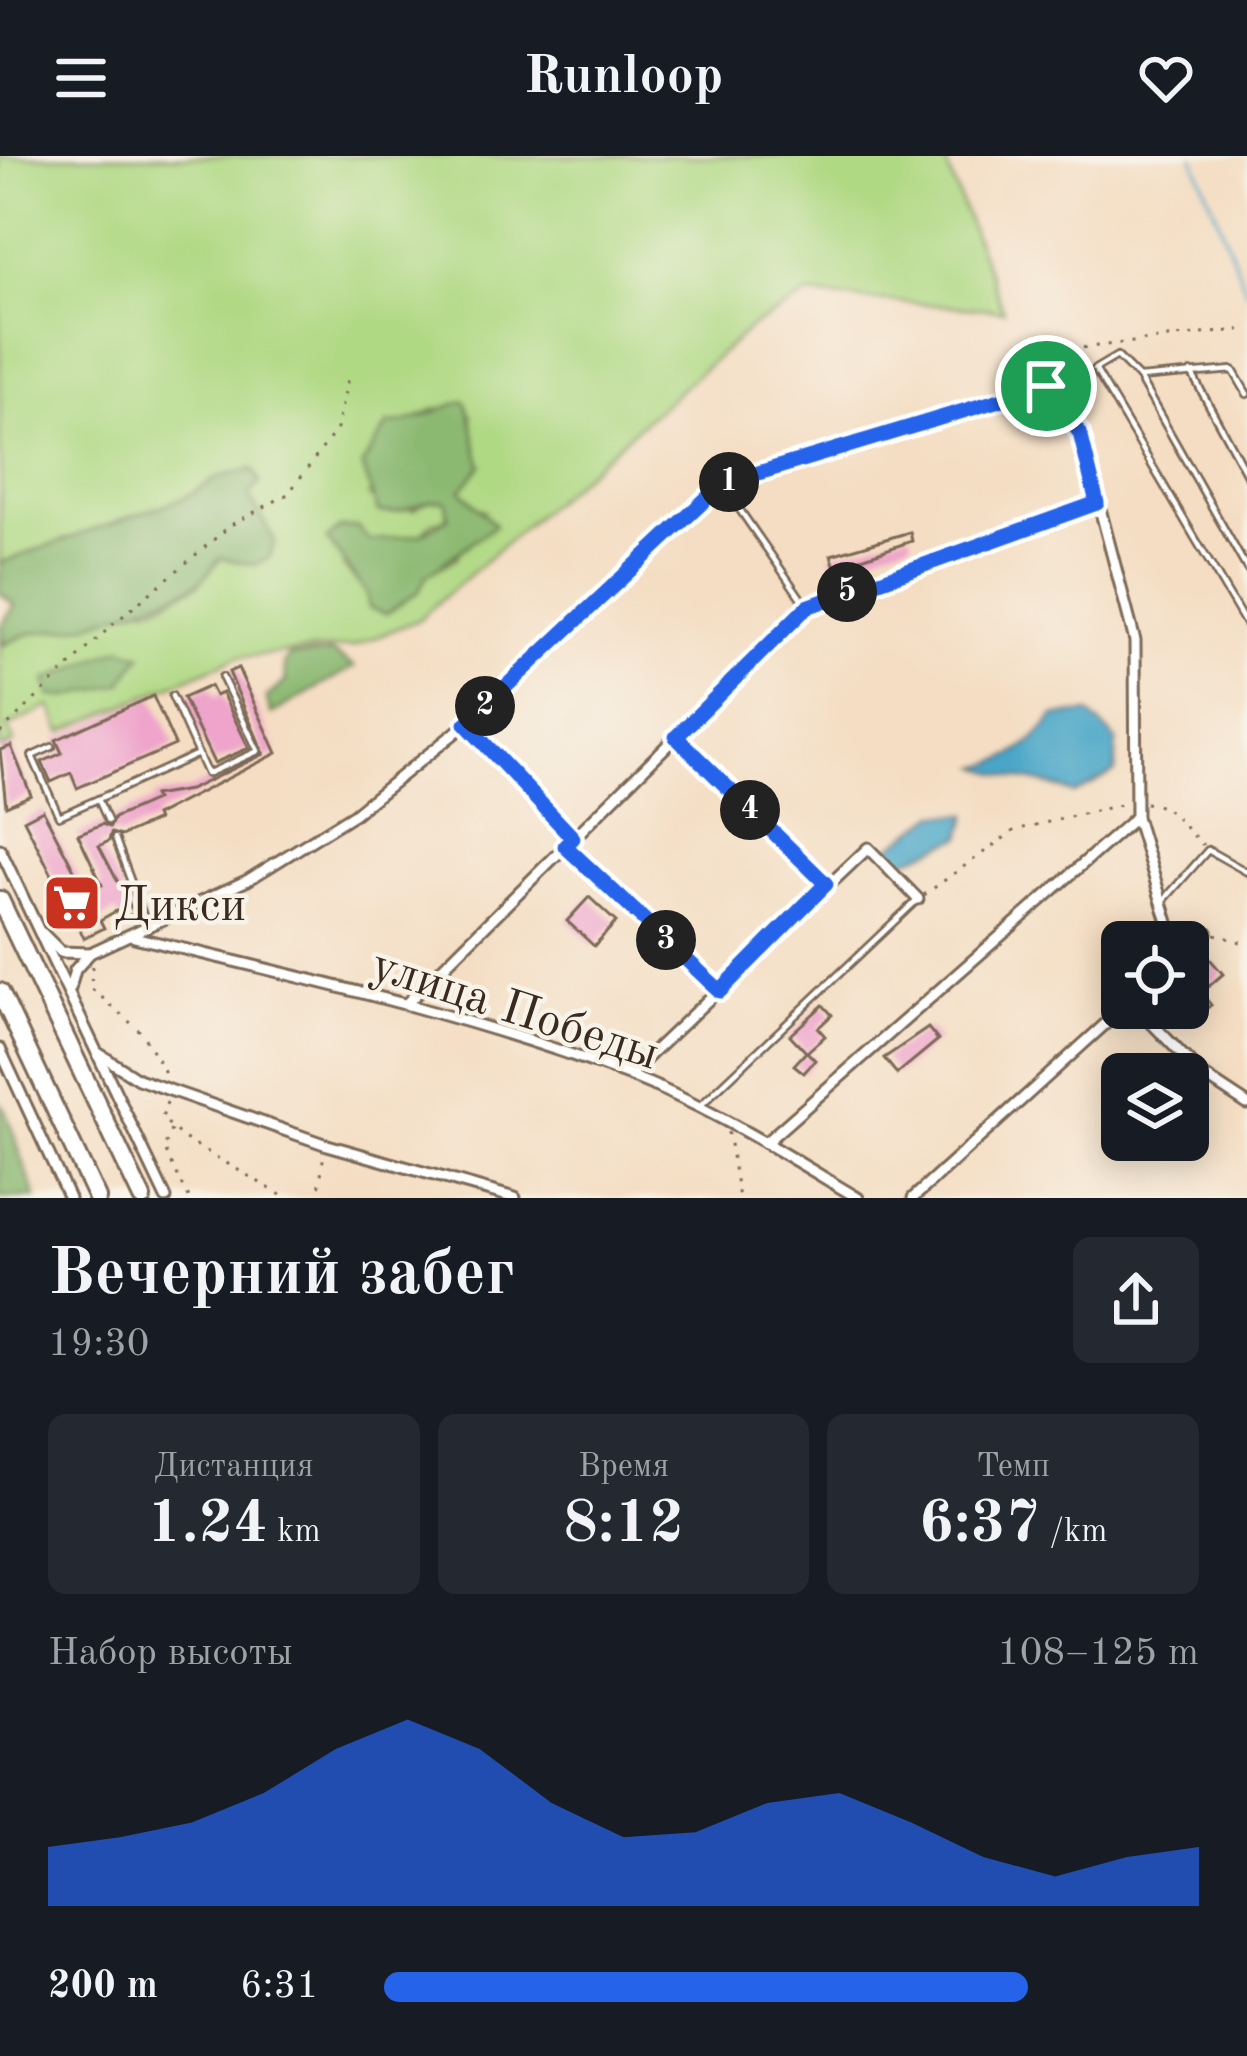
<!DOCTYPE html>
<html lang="ru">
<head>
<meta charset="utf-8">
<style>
  :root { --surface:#171b24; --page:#242831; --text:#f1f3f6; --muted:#9ea1a6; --accent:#2563eb }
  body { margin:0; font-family:"Old Standard TT",serif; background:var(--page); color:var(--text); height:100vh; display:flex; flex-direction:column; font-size:45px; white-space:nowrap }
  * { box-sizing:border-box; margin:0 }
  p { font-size:39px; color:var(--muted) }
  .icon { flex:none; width:66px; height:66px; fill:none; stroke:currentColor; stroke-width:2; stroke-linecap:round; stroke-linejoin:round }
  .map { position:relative; height:1042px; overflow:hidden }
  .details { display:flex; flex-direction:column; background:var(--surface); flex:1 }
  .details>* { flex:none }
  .tools { position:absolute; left:1101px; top:765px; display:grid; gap:24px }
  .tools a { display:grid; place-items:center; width:108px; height:108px; border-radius:18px; background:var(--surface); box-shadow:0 6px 30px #0003; font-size:60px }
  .pin { position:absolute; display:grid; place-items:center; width:102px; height:102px; color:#fff; margin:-51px; border:6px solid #fff; border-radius:50%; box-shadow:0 3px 12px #0007 }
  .km { position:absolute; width:60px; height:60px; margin:-30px; border-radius:50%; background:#222; color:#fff; font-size:33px; line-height:60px; text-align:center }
  .round { display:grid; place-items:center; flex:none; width:126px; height:126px; border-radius:18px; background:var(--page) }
  .summary { display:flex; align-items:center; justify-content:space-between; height:204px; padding:0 48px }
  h1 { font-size:66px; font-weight:800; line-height:90px }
  .metrics { display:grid; grid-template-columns:repeat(3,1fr); gap:18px; height:204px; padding:12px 48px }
  .metrics div { display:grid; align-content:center; border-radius:18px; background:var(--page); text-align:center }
  .metrics b { font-size:60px; font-weight:800 }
  .metrics small { font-size:33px; font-weight:400 }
  .metrics p { font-size:33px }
  .chart { height:336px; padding:24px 48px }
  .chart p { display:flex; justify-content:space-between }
  .chart svg { width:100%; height:216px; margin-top:12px; fill:var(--accent); opacity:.7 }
  ul { padding:0 48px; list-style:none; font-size:39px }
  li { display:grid; grid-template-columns:192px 144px 1fr; align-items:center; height:90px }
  li i { height:30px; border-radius:15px; background:var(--accent) }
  header { display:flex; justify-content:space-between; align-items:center; height:156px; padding:0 48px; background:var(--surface); font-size:54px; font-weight:800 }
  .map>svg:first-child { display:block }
</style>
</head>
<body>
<header><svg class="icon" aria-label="menu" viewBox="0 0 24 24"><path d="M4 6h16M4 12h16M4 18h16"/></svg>Runloop<svg class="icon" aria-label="heart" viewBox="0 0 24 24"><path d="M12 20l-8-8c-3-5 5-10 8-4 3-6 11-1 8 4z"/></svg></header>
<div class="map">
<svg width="1247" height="1042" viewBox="0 0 1247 1042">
  <rect width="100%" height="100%" fill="#f7f3e8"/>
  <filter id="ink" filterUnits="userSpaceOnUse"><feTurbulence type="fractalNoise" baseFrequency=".00833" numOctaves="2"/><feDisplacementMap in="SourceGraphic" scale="24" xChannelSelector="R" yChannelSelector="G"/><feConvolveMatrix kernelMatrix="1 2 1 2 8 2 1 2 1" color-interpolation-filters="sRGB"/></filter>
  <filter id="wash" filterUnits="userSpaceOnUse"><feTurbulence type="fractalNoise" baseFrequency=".004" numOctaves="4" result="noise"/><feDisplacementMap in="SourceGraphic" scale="48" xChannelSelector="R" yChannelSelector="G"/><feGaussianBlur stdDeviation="2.7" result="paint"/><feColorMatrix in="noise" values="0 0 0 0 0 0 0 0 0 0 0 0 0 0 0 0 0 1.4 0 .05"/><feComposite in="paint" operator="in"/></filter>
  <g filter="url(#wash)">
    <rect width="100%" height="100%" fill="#f4ddc2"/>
    <path fill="#b0d984" stroke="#768251" stroke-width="3" fill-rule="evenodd" d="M 0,0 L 943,0 L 1003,154 L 809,139 L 751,171 L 418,464 L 352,491 L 237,501 L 62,576 L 51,550 L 8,571 L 14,587 L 0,593 L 0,483 L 4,489 L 40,472 L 91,467 L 122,452 L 155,450 L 199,428 L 221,402 L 275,386 L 249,340 L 219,321 L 184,342 L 0,407 ZM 434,253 L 472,260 L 468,277 L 482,309 L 460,334 L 470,348 L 485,355 L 455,403 L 425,420 L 419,435 L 366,436 L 344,411 L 340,395 L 421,378 L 433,366 L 448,362 L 446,345 L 429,342 L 414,354 L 369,341 L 379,282 Z"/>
    <g fill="#8cb972" stroke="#647248" stroke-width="3">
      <path d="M 465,245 C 475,265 473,286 482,309 L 461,334 L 495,369 L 426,420 L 419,435 L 386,458 L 369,452 L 366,436 L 327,383 L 340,372 L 357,371 L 370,385 L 421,378 L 448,362 L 446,345 C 421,340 406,361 378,356 L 362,309 L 388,268 C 416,268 438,252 465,245 Z"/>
      <path d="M 253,313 L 260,327 L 249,340 L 275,385 L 270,401 L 255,409 L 221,402 C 212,409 205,424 196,428 C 163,445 128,454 93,467 C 61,478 34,470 4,489 L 0,471 L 15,449 L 0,437 L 0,407 L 184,342 L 219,321 Z"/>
      <path d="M 121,492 L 142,499 L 121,528 L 68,541 L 51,540 L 46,524 Z"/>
      <path d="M 333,497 L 354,511 L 271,558 L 266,542 L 286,525 L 284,507 L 289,500 Z"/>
      <path d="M 0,945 L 6,957 L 36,1042 L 0,1042 Z"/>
    </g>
    <g fill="#4aa6c8" stroke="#426873" stroke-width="3">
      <path d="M 1089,557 L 1117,585 L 1115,616 L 1074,638 C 1043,623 1012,625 980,611 C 1016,601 1033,590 1055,560 Z"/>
      <path d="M 937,658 L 968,659 L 962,681 L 901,706 L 888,692 Z"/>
    </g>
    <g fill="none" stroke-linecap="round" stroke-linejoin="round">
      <path stroke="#4aa6c8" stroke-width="3" d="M 1193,0 L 1247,136"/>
    </g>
    <g id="blocks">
      <g fill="#efa5cb">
        <path d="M 910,376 L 912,385 L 835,411 L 831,399 Z"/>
        <path d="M 238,512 L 277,597 L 155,660 L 157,664 L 121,680 L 111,677 L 109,685 L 99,690 L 134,757 L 121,764 L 116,755 L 100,764 L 104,772 L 84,782 L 24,664 L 43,654 L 86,737 L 102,729 L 78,678 L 102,668 L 110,671 L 114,662 L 155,644 L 153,640 L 189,634 L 264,598 L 229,516 Z"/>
        <path d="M 210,530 L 215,540 L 222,537 L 249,592 L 214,607 L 183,542 Z"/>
        <path d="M 153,540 L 175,589 L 77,632 L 71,617 L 51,626 L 42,606 L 62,597 L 56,584 Z"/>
        <path d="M 11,590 L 31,639 L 6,650 L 0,594 Z"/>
        <path d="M 589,741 L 616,766 L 594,790 L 567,765 Z"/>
        <path d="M 1210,803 L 1223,818 L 1201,837 L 1211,849 L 1200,858 L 1188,845 L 1188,830 Z"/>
        <path d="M 823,849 L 832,859 L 818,872 L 825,880 L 807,896 L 815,904 L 804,917 L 794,909 L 806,896 L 790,879 Z"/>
        <path d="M 928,872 L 938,884 L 897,918 L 884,902 Z"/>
      </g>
    </g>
  </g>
  <g filter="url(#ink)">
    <use href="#blocks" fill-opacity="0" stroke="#7c6957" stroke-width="3"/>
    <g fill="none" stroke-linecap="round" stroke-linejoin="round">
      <g stroke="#7c6957" stroke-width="10">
        <g id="lane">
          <path d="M 1191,216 L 1247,319"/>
          <path d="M 1139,222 L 1117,200 L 1095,213 L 1247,470"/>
          <path d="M 1247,238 L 1233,214 L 1139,222 L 1247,413"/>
          <path d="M 722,328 L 807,451"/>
          <path d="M 467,568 L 573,682"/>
          <path d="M 676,581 L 826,728"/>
          <path d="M 52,591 L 32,600 L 59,660 L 98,643"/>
          <path d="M 198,598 L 207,618 L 258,595 L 222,521"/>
          <path d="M 108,665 L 98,643 L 198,598 L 172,540"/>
          <path d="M 115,682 L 146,767"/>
          <path d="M 565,690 L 719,834"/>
          <path d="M 1164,744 L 1208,694 L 1247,716"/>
          <path d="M 701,949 L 918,743"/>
        </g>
      </g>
      <g stroke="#7c6957" stroke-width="15">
        <g id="street">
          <path d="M 0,693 L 166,1042"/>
          <path d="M 42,777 L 61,796 L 90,797 L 248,724 L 354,658 L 466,568 L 722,328 L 1046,230 L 1080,277 L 1135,485 L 1136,661 L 1174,786"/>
          <path d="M 134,781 C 299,821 466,858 625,918 C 707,949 784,998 858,1042"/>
          <path d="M 1188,793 L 1207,776"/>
          <path d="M 70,833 L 75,814 L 90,797"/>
          <path d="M 407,847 L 807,451 L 1097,347"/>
          <path d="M 1137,852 L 1200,917 L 1247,948"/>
          <path d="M 0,893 L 69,1042"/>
          <path d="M 98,897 L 138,923 L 324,988 L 515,1042"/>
          <path d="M 629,919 L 868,692 L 918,743"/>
          <path d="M 765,987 L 1136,661"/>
          <path d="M 913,1042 L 1123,852"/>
        </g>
      </g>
      <g stroke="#7c6957" stroke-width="22">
        <g id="highway">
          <path d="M 0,744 L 142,1042"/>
          <path d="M 0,836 L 97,1042"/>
        </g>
      </g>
      <g stroke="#7c6957" stroke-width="3" stroke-dasharray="3 9" stroke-linecap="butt">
        <path d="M 1051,223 L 1071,193 L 1247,173"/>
        <path d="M 0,577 L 111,470 L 231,369 L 288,338 L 337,273 L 348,221"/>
        <path d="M 1145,647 L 1165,651 L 1203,689"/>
        <path d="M 924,739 L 1015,674 L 1124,648"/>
        <path d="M 1215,778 L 1247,788"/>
        <path d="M 92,810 L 91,832 L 141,876 L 167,920"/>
        <path d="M 167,946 L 162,962 L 182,981 L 286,1042"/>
        <path d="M 171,974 L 164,992 L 189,1042"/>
        <path d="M 728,976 L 739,1042"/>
        <path d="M 318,1042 L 324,996"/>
      </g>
      <use href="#lane" stroke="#fff" stroke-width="4.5"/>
      <use href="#street" stroke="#fff" stroke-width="9"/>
      <use href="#highway" stroke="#fff" stroke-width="16"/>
    </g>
  </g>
  <g fill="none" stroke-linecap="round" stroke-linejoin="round" filter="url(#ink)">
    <g stroke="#fff" stroke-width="24">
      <path id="route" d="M 1046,230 L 1080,277 L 1097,347 L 807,451 L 676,581 L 826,728 L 720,835 L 565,690 L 573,682 L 466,568 L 722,328 Z"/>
    </g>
    <use href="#route" stroke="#2563eb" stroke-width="15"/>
  </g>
  <defs>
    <g id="supermarket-square" transform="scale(3)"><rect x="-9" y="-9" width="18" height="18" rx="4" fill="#c8321e" stroke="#f7f3e8"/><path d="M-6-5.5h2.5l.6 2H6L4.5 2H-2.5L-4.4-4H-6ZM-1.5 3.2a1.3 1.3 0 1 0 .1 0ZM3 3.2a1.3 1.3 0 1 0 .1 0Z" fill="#fff"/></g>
  </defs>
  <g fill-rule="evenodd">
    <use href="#supermarket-square" x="72" y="747"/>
  </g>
  <g text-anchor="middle" stroke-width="9" stroke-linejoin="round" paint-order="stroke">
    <g font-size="48" fill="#3b2a1e" stroke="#f7f3e8" text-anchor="start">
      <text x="114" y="764">Дикси</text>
    </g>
    <g font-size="48" fill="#3b2a1e" stroke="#f7f3e8">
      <text transform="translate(516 851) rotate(18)" y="17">улица Победы</text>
    </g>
  </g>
</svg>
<div class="tools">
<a><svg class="icon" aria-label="locate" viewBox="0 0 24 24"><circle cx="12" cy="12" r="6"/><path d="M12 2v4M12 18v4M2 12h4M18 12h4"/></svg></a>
<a><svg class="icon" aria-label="layers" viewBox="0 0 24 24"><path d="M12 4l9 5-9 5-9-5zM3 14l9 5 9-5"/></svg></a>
</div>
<div class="pin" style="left:1046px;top:230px;background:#1e9e55"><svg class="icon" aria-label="arrive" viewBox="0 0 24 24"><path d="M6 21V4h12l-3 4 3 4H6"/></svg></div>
<b class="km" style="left:729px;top:326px">1</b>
<b class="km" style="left:485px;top:550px">2</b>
<b class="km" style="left:666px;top:784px">3</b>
<b class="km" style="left:750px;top:654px">4</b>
<b class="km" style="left:847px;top:436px">5</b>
</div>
<section class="details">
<div class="summary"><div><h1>Вечерний забег</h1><p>19:30</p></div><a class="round"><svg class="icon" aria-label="share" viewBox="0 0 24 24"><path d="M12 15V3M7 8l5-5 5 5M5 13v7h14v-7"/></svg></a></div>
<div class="metrics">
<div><p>Дистанция</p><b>1.24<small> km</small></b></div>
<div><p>Время</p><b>8:12</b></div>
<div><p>Темп</p><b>6:37<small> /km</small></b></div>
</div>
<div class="chart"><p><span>Набор высоты</span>108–125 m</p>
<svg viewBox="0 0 160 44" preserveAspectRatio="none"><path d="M0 44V32L10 30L20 27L30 21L40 12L50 6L60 12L70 23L80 30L90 29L100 23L110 21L120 27L130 34L140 38L150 34L160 32V44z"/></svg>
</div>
<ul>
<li><b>200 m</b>6:31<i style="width:79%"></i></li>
</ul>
</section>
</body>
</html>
